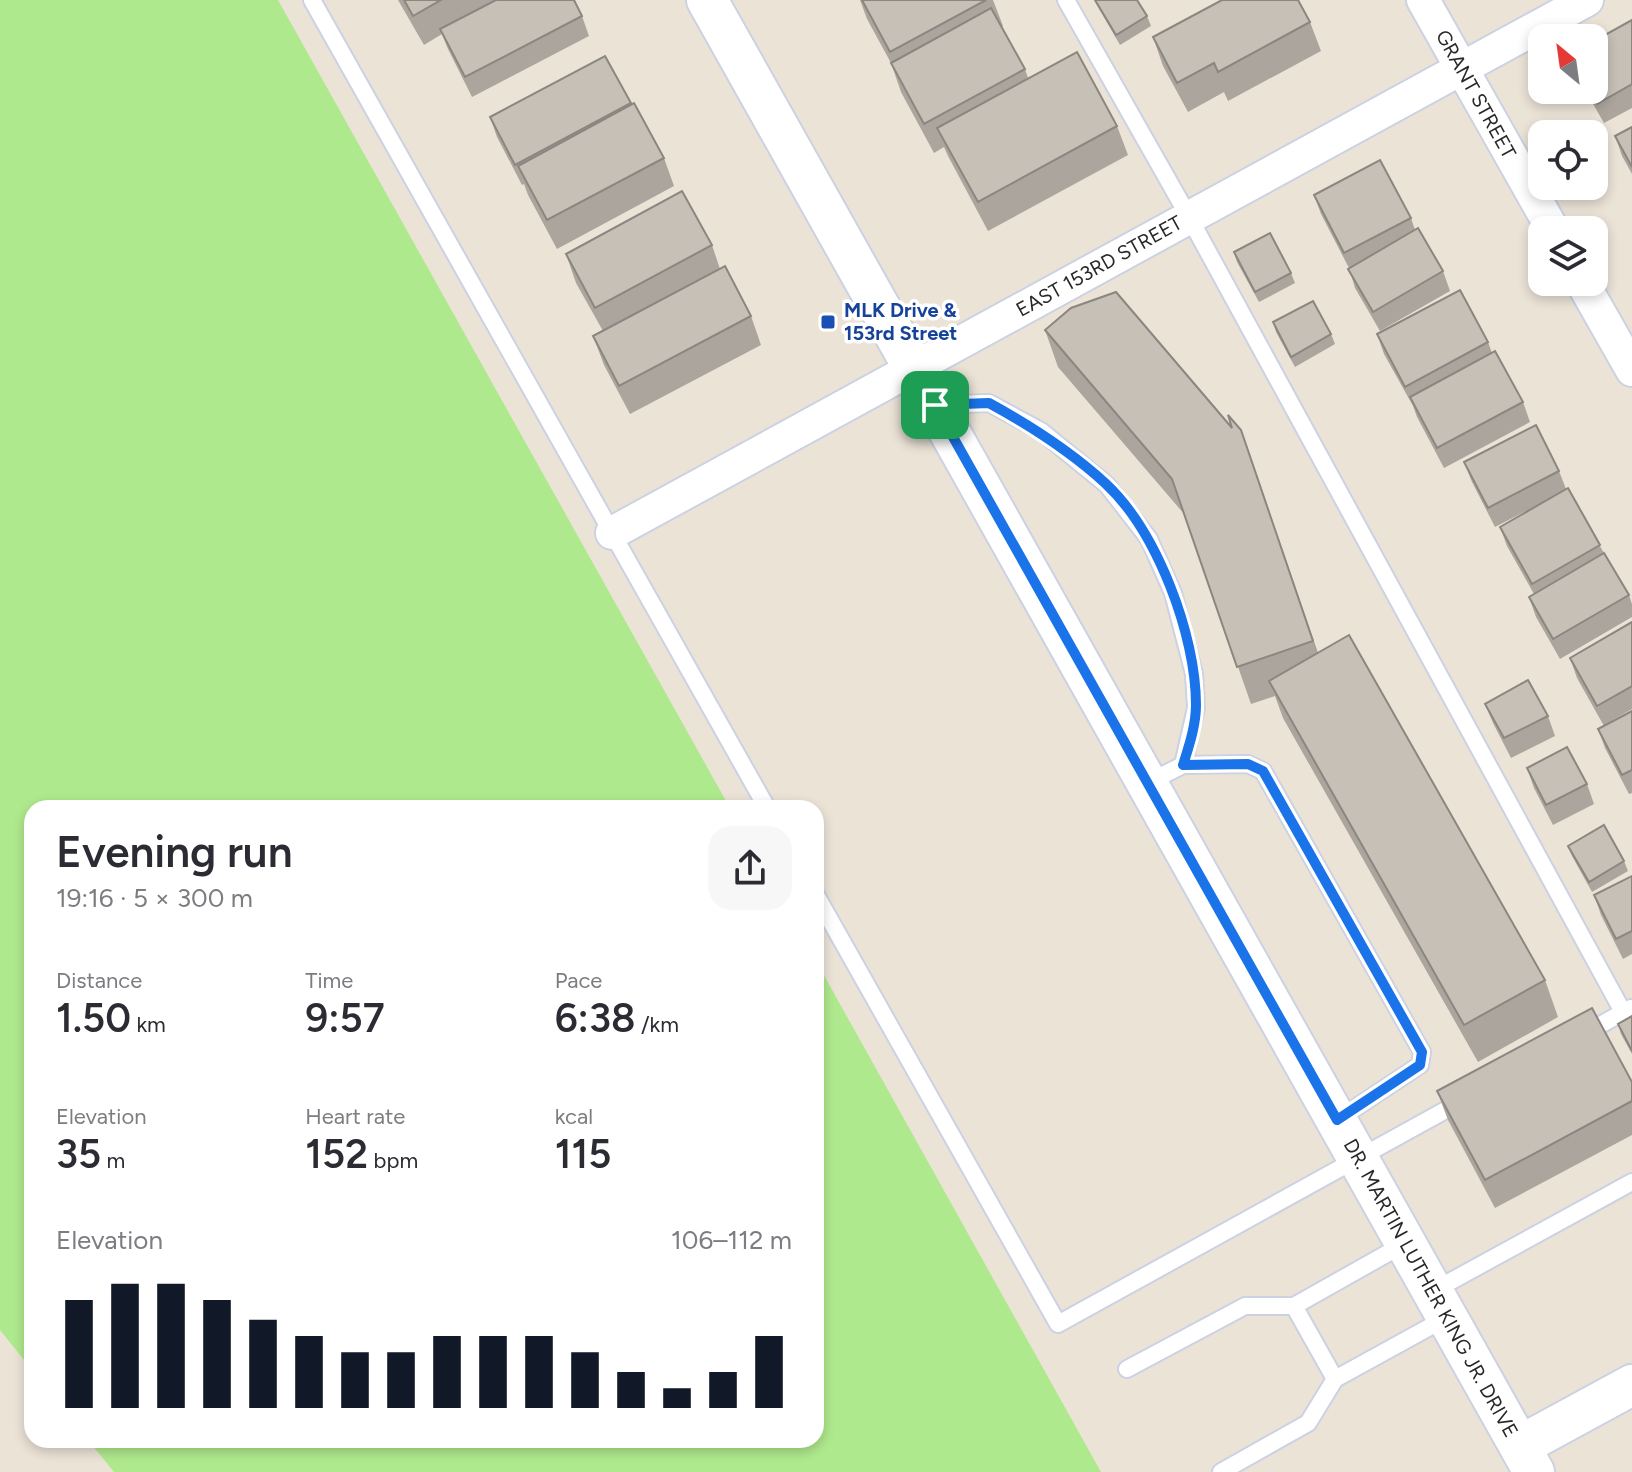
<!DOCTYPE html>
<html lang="en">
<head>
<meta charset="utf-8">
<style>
  :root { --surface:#fff; --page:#f7f7f7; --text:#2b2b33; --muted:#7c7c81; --accent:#111827 }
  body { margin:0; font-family:Figtree,sans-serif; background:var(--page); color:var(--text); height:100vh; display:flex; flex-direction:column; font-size:30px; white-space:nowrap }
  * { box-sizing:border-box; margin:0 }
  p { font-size:26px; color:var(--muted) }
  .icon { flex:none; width:44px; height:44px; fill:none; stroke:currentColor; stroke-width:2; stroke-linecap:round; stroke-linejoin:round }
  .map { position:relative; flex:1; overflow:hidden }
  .panel { position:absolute; left:24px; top:800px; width:800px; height:648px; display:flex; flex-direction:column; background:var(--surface); border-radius:24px; box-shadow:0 4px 12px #0003 }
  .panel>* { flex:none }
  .needle { width:52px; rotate:331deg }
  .tools { position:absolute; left:1528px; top:24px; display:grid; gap:16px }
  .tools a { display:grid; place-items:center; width:80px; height:80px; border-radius:16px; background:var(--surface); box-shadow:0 4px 12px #0003; font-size:40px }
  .pin { position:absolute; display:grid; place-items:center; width:68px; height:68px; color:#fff; margin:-34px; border-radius:16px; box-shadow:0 4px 12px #0006 }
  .round { display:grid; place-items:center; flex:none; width:84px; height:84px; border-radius:24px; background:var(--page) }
  .headline { display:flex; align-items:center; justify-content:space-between; height:136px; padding:0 32px }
  h1 { font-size:44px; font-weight:600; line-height:60px }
  .stats { display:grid; grid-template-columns:repeat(3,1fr); gap:12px; height:136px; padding:8px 32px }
  .stats div { display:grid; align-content:center }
  .stats b { font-size:40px; font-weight:600 }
  .stats small { font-size:22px; font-weight:400 }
  .stats p { font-size:22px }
  .chart { height:224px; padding:16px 32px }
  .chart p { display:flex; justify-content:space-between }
  .chart svg { width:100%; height:144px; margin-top:8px; stroke:var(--accent); stroke-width:6 }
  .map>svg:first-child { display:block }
</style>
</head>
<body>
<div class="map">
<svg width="1632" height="1472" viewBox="0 0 1632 1472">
  <rect width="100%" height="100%" fill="#ece3d7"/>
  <g fill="#afe98d">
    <path d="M 0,0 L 278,0 L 730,808 L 32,808 L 32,1370 L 0,1330 Z"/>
    <path d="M 816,961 L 1101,1472 L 114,1472 L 88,1440 L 816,1440 Z"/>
  </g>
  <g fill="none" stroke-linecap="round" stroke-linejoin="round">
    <g stroke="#ccd1e3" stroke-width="20">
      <g id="service">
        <path d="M 312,0 L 767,808"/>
        <path d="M 1066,0 L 1189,217 L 1623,1012"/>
        <path d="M 935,405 L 989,403 L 1041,431 L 1107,485 L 1149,539 L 1173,593 L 1194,674 L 1196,708 L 1183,765 L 1147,783"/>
        <path d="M 1183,765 L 1248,764 L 1263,771 L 1422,1052 L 1420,1065 L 1337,1120"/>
        <path d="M 816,895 L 1058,1324 L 1462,1101"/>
        <path d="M 1584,1034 L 1631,1008"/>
        <path d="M 1433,1291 L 1632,1182"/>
        <path d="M 1294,1306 L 1335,1379"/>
        <path d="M 1127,1369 L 1245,1306 L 1294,1306 L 1404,1244"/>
        <path d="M 1221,1472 L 1308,1423 L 1335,1379 L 1446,1318"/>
      </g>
    </g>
    <g stroke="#ccd1e3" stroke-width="36">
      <g id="minor">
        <path d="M 1423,0 L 1553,230"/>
        <path d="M 1582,282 L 1632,370"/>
        <path d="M 612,533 L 1587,0"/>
      </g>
    </g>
    <g stroke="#ccd1e3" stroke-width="44">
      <g id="tertiary">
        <path d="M 707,0 L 1534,1472"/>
        <path d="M 1520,1446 L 1632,1385"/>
      </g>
    </g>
    <use href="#service" stroke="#fff" stroke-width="16"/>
    <use href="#minor" stroke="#fff" stroke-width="32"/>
    <use href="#tertiary" stroke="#fff" stroke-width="40"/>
  </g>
  <g fill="#aba59d">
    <path d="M 398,0 L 574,0 L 582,16 L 589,36 L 472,97 L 448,49 L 442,34 L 424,45 Z"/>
    <path d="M 860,0 L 993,0 L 1003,26 L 1002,26 L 1025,69 L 1028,78 L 1117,126 L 1128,155 L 988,231 L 948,156 L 944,147 L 934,153 L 901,92 L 891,63 L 867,19 Z"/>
    <path d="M 1094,0 L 1137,0 L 1147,16 L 1151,26 L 1120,45 Z"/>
    <path d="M 1632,20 L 1632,108 L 1604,123 L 1585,90 L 1594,90 Z"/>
    <path d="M 1310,22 L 1321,51 L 1228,101 L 1224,92 L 1188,112 L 1163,66 L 1153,37 Z"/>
    <path d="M 605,56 L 631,105 L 664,158 L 674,186 L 557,249 L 528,195 L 524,184 L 522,185 L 497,137 L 490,117 Z"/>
    <path d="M 1632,127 L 1632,174 L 1622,156 L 1615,136 Z"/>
    <path d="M 1314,195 L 1411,218 L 1415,230 L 1443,271 L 1450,291 L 1380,331 L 1355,288 L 1349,268 L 1321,214 Z"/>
    <path d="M 712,245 L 720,269 L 751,316 L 761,345 L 630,414 L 604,365 L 593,336 L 603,331 L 576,283 L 566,254 Z"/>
    <path d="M 1234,252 L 1291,273 L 1295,283 L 1259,302 L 1237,262 Z"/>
    <path d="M 1273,322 L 1331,334 L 1335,344 L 1295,367 L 1276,332 Z"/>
    <path d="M 1045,330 L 1232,428 L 1254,467 L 1318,653 L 1545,980 L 1558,1017 L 1478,1062 L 1283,718 L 1275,696 L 1251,704 L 1185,515 L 1058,367 Z"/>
    <path d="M 1377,334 L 1488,342 L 1492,353 L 1523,402 L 1530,422 L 1444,468 L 1417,417 L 1413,406 L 1384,354 Z"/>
    <path d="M 1464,462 L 1559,471 L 1566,489 L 1629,595 L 1632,604 L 1632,617 L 1560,659 L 1536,617 L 1529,597 L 1534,594 L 1507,546 L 1500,527 L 1534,507 L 1495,527 L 1472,482 Z"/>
    <path d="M 1632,622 L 1632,709 L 1604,725 L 1632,711 L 1632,793 L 1629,794 L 1605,748 L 1598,729 L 1604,726 L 1577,678 L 1570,658 Z"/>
    <path d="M 1485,704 L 1548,716 L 1555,736 L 1511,758 L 1493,723 Z"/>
    <path d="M 1527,768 L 1587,784 L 1594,804 L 1553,825 L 1534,788 Z"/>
    <path d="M 1568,846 L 1624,861 L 1628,871 L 1592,892 L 1572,856 Z"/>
    <path d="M 1632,876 L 1632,954 L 1623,959 L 1601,915 L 1594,895 Z"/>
    <path d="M 1632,1016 L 1632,1054 L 1621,1034 L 1618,1024 Z"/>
    <path d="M 1632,1082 L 1632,1135 L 1495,1208 L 1448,1120 L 1437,1091 Z"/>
  </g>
  <path fill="#8b8680" d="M 1241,430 L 1254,467 L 1326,678 L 1313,641 Z"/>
  <g fill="#c7c0b7" stroke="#8b8680" stroke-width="2">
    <path d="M 404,0 L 441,0 L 413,16 Z"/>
    <path d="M 496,0 L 574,0 L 582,16 L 465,77 L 440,29 Z"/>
    <path d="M 862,0 L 986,0 L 890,52 Z"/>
    <path d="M 1095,0 L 1137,0 L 1147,16 L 1116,35 Z"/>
    <path d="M 1222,0 L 1298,0 L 1310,22 L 1218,72 L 1214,63 L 1177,83 L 1153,37 Z"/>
    <path d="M 991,8 L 1025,69 L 924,124 L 891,63 Z"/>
    <path d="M 1632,20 L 1632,84 L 1597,104 L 1589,90 L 1594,90 L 1594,41 Z"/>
    <path d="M 1077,52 L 1117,126 L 978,202 L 937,128 Z"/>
    <path d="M 605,56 L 631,103 L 515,165 L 490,117 Z"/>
    <path d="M 634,103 L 664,158 L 547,220 L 518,166 Z"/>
    <path d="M 1632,127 L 1632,167 L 1615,136 Z"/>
    <path d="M 1380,160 L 1411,218 L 1344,253 L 1314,195 Z"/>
    <path d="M 682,191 L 712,245 L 595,308 L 566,254 Z"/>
    <path d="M 1418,228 L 1443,271 L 1373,312 L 1348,269 Z"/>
    <path d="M 1270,233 L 1291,273 L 1255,292 L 1234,252 Z"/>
    <path d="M 725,266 L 751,316 L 619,386 L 593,336 Z"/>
    <path d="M 1460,290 L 1488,342 L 1405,387 L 1377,334 Z"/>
    <path d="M 1116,292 L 1232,428 L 1228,415 L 1241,430 L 1313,641 L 1237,667 L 1172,479 L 1045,330 L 1071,308 Z"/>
    <path d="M 1313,301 L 1331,334 L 1291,357 L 1273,322 Z"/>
    <path d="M 1495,351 L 1523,402 L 1437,448 L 1410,397 Z"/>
    <path d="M 1536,425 L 1559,471 L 1488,508 L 1464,462 Z"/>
    <path d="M 1568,488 L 1600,545 L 1532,584 L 1500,527 Z"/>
    <path d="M 1604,553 L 1629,595 L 1553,639 L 1529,597 Z"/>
    <path d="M 1632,622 L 1632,686 L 1597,706 L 1570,658 Z"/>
    <path d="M 1349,635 L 1545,980 L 1464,1025 L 1269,681 Z"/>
    <path d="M 1528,680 L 1548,716 L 1504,738 L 1485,704 Z"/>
    <path d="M 1632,711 L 1632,770 L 1622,775 L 1598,729 Z"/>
    <path d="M 1567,747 L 1587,784 L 1546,805 L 1527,768 Z"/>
    <path d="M 1604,825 L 1624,861 L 1589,882 L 1568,846 Z"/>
    <path d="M 1632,876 L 1632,931 L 1616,939 L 1594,895 Z"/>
    <path d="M 1592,1008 L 1632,1082 L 1632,1101 L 1485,1180 L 1437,1091 Z"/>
    <path d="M 1632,1016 L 1632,1051 L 1618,1024 Z"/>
  </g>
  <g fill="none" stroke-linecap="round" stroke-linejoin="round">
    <g stroke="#fff" stroke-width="16">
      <path id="route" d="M 989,403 C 1031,426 1070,451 1105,483 C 1157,531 1196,635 1196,705 C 1196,725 1189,746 1183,765 L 1248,764 L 1263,771 L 1422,1052 L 1420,1065 L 1337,1120 L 935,405 Z"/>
    </g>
    <use href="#route" stroke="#1a73e8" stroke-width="10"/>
  </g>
  <rect fill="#1a4fb4" stroke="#fff" stroke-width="3" x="820" y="314" width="16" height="16" rx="4"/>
  <g text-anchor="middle" stroke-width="7" stroke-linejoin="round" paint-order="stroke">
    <g font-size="20" fill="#282828" stroke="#fff">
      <text transform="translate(1476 94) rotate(61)" y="7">GRANT STREET</text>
      <text transform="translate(1099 266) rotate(-29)" y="7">EAST 153RD STREET</text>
      <text transform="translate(1431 1288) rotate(61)" y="7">DR. MARTIN LUTHER KING JR. DRIVE</text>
    </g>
    <g font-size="20" font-weight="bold" fill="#164399" stroke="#fff" text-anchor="start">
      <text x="844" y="317">MLK Drive &amp;<tspan x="844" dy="23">153rd Street</tspan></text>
    </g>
  </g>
</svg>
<div class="tools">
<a><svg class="needle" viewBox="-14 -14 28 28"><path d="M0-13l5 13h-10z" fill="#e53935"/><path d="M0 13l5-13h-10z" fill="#7c7c81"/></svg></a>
<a><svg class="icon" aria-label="locate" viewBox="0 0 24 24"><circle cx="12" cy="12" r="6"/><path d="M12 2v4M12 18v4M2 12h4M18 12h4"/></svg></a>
<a><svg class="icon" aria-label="layers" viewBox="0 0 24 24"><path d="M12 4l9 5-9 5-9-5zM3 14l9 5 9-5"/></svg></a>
</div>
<div class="pin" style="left:935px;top:405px;background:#1e9e55"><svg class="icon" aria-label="arrive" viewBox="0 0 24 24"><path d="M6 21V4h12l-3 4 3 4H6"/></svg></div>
<section class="panel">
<div class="headline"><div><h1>Evening run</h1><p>19:16 · 5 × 300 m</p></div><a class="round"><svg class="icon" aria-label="share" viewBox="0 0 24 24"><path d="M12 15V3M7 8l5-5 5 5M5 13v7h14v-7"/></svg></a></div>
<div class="stats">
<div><p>Distance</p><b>1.50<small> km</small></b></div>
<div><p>Time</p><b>9:57</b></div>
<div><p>Pace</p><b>6:38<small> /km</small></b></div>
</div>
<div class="stats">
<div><p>Elevation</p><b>35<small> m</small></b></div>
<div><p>Heart rate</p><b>152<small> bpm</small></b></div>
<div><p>kcal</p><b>115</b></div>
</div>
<div class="chart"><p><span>Elevation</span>106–112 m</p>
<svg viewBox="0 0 160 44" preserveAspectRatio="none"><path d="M5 44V11M15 44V6M25 44V6M35 44V11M45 44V17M55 44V22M65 44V27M75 44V27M85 44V22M95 44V22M105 44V22M115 44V27M125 44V33M135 44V38M145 44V33M155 44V22"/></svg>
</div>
</section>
</div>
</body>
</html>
